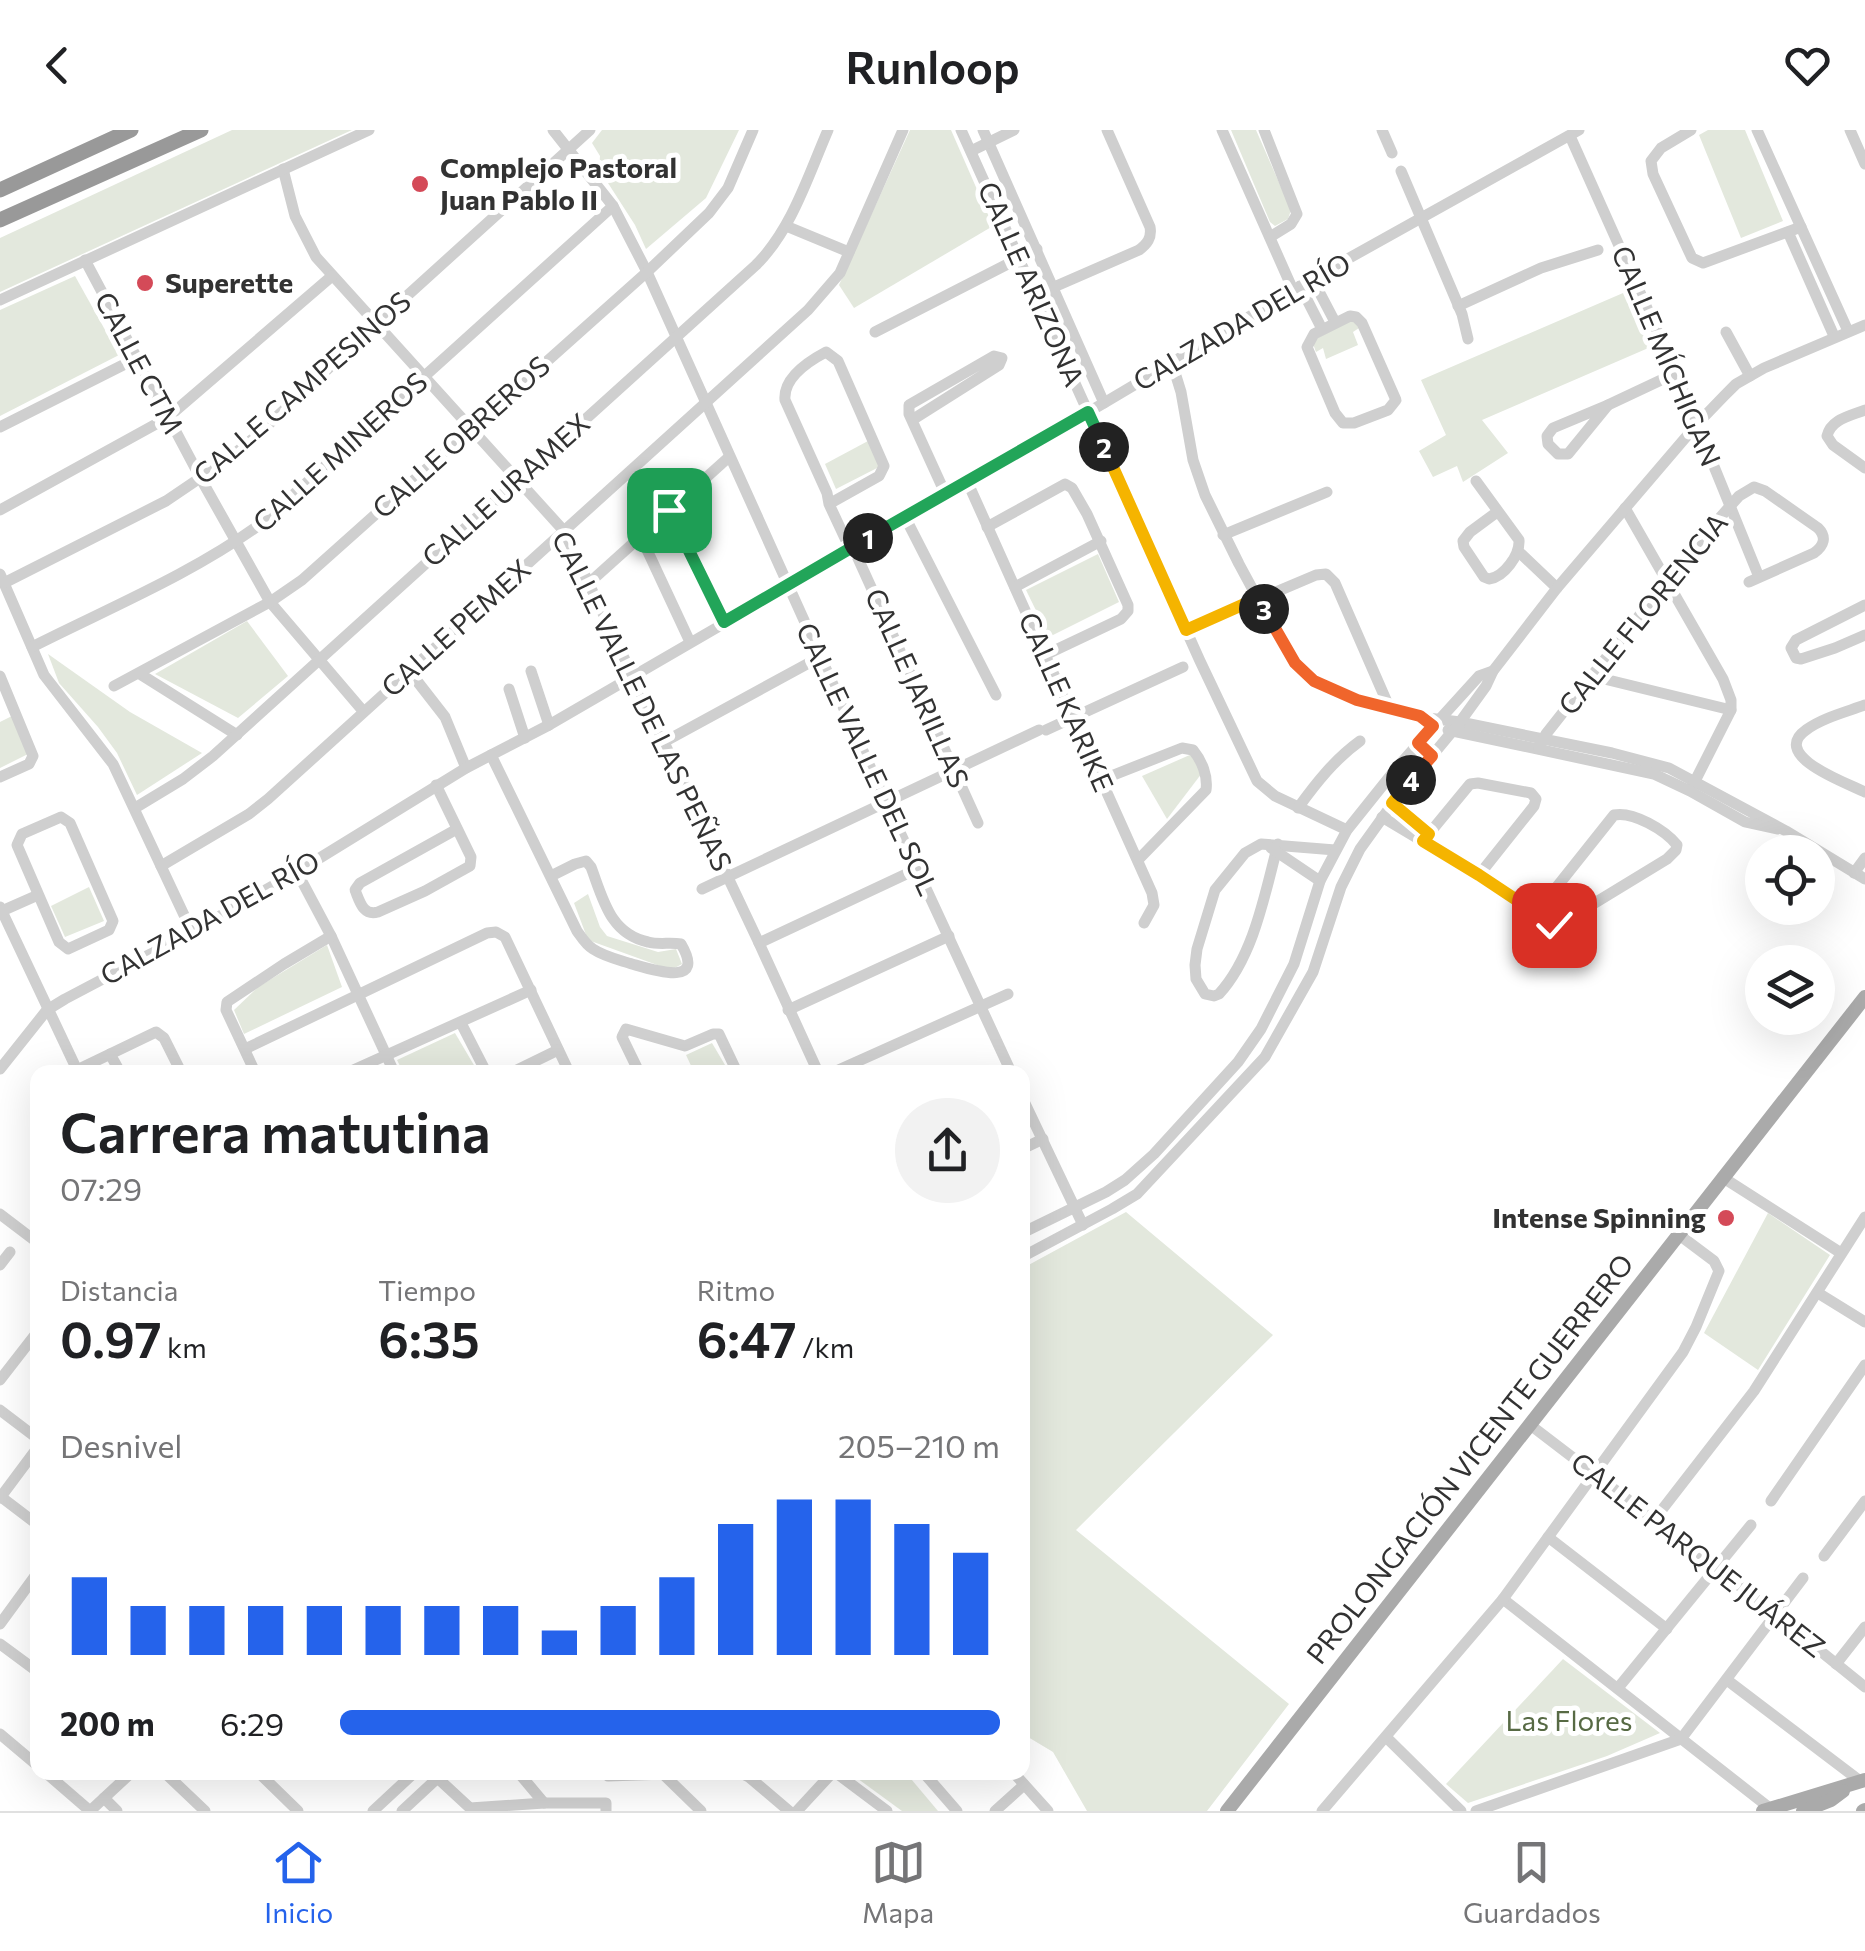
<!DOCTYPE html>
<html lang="es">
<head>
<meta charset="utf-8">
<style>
  :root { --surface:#fff; --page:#f2f2f2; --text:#202124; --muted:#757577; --line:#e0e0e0; --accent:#2563eb }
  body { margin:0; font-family:Commissioner,sans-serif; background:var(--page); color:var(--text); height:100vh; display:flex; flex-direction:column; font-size:38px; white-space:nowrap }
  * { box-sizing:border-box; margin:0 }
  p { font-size:32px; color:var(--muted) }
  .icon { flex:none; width:55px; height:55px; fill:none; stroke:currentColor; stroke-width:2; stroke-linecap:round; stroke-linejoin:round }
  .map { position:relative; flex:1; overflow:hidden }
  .panel { position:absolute; left:30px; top:935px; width:1000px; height:715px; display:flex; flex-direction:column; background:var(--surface); border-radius:20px; box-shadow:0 10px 40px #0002 }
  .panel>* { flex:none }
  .fabs { position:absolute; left:1745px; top:705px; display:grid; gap:20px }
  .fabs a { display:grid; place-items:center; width:90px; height:90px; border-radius:50%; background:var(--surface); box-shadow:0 10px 40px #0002; font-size:50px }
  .pin { position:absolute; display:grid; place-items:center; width:85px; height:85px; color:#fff; margin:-42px; border-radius:20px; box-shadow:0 5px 15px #0006 }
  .km { position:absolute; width:50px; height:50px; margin:-25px; border-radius:50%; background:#222; color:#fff; font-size:28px; line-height:50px; text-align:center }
  .round { display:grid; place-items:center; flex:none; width:105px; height:105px; border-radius:52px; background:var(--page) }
  .summary { display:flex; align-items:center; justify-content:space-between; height:170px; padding:0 30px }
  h1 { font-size:55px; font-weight:600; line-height:75px }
  .metrics { display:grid; grid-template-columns:repeat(3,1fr); gap:15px; height:170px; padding:10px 30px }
  .metrics div { display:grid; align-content:center }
  .metrics b { font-size:50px; font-weight:600 }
  .metrics small { font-size:28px; font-weight:400 }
  .metrics p { font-size:28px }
  .chart { height:280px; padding:20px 30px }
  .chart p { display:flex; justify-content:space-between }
  .chart svg { width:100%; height:180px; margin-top:10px; stroke:var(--accent); stroke-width:6 }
  ul { padding:0 30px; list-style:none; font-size:32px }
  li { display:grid; grid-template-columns:160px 120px 1fr; align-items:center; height:75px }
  li i { height:25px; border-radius:12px; background:var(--accent) }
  header { display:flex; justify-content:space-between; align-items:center; height:130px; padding:0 30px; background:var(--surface); font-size:45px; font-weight:600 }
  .tabs { display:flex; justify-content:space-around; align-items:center; height:140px; border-top:2px solid var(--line); background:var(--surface); font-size:28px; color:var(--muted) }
  .tabs a { display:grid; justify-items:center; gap:5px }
  .tabs .current { color:var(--accent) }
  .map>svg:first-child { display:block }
</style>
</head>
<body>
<header><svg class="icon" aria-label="back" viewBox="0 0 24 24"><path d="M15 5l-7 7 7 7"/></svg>Runloop<svg class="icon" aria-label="heart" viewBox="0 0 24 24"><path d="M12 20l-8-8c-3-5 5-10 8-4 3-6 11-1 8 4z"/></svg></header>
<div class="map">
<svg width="1865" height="1681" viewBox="0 0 1865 1681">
  <rect width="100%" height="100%" fill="#fff"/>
  <g fill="#e3e8dd">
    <path d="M 232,0 L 352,0 L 0,162 L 0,108 Z"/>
    <path d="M 602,0 L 739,0 L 706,68 L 646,119 L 635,95 L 599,39 L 600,26 L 592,13 Z"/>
    <path d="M 910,0 L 951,0 L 993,96 L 854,178 L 839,155 Z"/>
    <path d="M 1231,0 L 1256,0 L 1291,80 L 1288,89 L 1275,96 L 1270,92 Z"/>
    <path d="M 1708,0 L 1745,0 L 1783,91 L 1741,108 L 1699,5 Z"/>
    <path d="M 75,146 L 119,225 L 0,286 L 0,180 Z"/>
    <path d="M 1630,160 L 1653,216 L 1482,290 L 1508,323 L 1463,352 L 1457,336 L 1433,347 L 1419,321 L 1446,305 L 1421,250 Z"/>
    <path d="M 1355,188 L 1359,198 L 1353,202 L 1358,215 L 1326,229 L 1323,218 L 1316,222 L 1312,211 Z"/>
    <path d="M 868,311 L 879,337 L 836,359 L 825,334 Z"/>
    <path d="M 1098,424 L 1119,472 L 1049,507 L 1026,460 Z"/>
    <path d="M 247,491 L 288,546 L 238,588 L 155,544 Z"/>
    <path d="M 48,524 L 130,582 L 202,623 L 137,665 L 117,623 L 98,597 L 59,553 Z"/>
    <path d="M 12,586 L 30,623 L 0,638 L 0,592 Z"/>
    <path d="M 1192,624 L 1202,643 L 1167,689 L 1142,646 Z"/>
    <path d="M 89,757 L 104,791 L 65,807 L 51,776 Z"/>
    <path d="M 588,764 L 600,797 L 607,806 L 658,822 L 676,819 L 682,834 L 671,840 L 588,810 L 574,773 Z"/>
    <path d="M 327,815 L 342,857 L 244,904 L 234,880 L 258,857 Z"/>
    <path d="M 455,903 L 478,942 L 403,942 L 397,930 Z"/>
    <path d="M 712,913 L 728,940 L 722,942 L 694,942 L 686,925 Z"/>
    <path d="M 1126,1082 L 1273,1205 L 1076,1400 L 1289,1574 L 1207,1681 L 1087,1681 L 1053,1622 L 1023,1604 L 1023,1138 Z"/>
    <path d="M 1768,1083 L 1830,1125 L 1758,1240 L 1704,1203 Z"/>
    <path d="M 1563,1529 L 1660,1603 L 1607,1626 L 1468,1673 L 1446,1654 Z"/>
    <path d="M 850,1643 L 906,1643 L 938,1681 L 902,1681 Z"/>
  </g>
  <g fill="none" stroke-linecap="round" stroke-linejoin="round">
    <g stroke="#cfcfcf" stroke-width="11">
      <path d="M 553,0 L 613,76 L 647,142 L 886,672 L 1011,942"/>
      <path d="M 961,0 L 1200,531 L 1257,651 L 1275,666 L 1347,700"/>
      <path d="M 983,0 L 1104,273"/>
      <path d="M 1222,0 L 1293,160"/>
      <path d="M 1264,0 L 1297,84 L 1291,94 L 1270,107"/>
      <path d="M 1382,0 L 1392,23"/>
      <path d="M 1691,0 L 1661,18 L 1651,31 L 1653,44 L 1692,128 L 1703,133 L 1801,97"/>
      <path d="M 1757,0 L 1848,201"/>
      <path d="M 1850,0 L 1865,34"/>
      <path d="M 1570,6 L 1676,243 L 1759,447"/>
      <path d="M 971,21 L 1014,0"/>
      <path d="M 283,39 L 295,86 L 316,127 L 564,401 L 759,813 L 818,942"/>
      <path d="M 1401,41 L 1462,184 L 1468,209"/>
      <path d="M 786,96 L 849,122"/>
      <path d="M 1788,102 L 1834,206"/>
      <path d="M 85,130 L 201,349 L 270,472 L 363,581"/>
      <path d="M 1313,150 L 1335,192"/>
      <path d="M 1300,156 L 1322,199"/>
      <path d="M 1054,157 L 1139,120 C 1147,114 1152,108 1150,97 L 1107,0"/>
      <path d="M 0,170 L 369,0"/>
      <path d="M 1458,176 L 1541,138 L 1598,120"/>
      <path d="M 1350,186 L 1356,187 L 1362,193 L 1396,270 L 1388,280 L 1354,293 L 1343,293 L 1335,283 L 1307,217 L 1314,204 Z"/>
      <path d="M 875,202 L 1037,119"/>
      <path d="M 1726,202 L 1750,246"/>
      <path d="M 1172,233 L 1181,262 L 1193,330 L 1205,365 L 1239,434 L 1286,521 L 1295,533 L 1314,551 L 1335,562 L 1357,570 L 1420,587 L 1460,592 L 1612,623 L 1669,638 L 1786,701 L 1865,749"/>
      <path d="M 1608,275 L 1568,324 L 1558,324 L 1548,314 L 1547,306 L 1553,298 Z"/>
      <path d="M 1608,275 L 1676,243"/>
      <path d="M 1865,280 C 1850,286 1831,289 1827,306 L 1833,315 L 1865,338"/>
      <path d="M 912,290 L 999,235 L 1002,228 L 994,226 L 909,275 L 909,284 L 945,363"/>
      <path d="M 0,297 L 135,229"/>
      <path d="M 967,351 L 1152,763 L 1154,775 L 1144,793"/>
      <path d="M 1476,351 L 1519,410 C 1520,425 1504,447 1489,449 L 1484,447 L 1464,417 L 1463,411 L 1470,402 L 1497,382"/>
      <path d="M 829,374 L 879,346 L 884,336 L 838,231 L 826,222 C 809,231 783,248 785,270 L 827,363 L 829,374 L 850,419 L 856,424 L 978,693"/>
      <path d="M 1625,378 L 1723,549 L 1731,570 L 1731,580 L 1692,657"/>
      <path d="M 0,380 L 167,288 L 332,146"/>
      <path d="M 669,380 L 724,492"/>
      <path d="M 905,387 L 996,565"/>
      <path d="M 987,397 L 1065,354 L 1072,358 L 1087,384 L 1128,475 L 1128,481 L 1121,489 L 1045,525"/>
      <path d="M 1223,405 L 1327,362"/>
      <path d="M 641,407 L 690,512"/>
      <path d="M 1518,421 L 1557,458"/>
      <path d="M 0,444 L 44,545 L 113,634 L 192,802"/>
      <path d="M 4,453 L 166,371 L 228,329 L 255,307 L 377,193 L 590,0"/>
      <path d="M 589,453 L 729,327"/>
      <path d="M 1015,457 L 1101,411"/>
      <path d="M 1865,475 L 1796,510 L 1791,518 L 1796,528 L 1801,529 L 1835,518 L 1865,505"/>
      <path d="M 1186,500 L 1316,445 L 1326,444 L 1335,453 L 1390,579"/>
      <path d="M 32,517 C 109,478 192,444 262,393 L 613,76"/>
      <path d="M 531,541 L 549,595"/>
      <path d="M 410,542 L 445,587 L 466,638"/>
      <path d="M 140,544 L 237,605"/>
      <path d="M 0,546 L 33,626 L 29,634 L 0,647"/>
      <path d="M 1592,546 L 1731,580"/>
      <path d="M 114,556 L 270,472 L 302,450 L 647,142 L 709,83 L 728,58 L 753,0"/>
      <path d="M 509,559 L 525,608"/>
      <path d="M 1865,575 C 1846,582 1822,588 1806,600 C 1769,626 1849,654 1865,662"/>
      <path d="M 1046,600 L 1183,537"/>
      <path d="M 1448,600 L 1654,644 L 1690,661 L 1745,692 L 1777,699"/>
      <path d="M 664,612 L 820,527"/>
      <path d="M 1539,618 L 1546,604 L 1688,424 L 1739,366 L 1754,357 L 1765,361 L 1818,398 C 1827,407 1824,416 1814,423 L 1749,452"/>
      <path d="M 491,625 L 577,801 C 582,808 586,815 593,819 C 605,827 620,830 632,834 C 653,840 707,858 681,814 C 670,812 659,815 648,812 C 610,804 603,769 591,737 L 586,731 L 575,734 L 551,746"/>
      <path d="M 1101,650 L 1182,618 L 1193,620 C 1202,631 1208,646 1206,660 L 1138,730"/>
      <path d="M 436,655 L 471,727 L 470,736 L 425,761 L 378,782 C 363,786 360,772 355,760 L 360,753 L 457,699"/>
      <path d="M 1393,673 L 1429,704"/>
      <path d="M 135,678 L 183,649 L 213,626 L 756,135 C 792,99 808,46 828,0"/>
      <path d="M 1298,678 C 1316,653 1335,629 1360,611"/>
      <path d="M 61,687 L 70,693 L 113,791 L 109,800 L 68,819 L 59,812 L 17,715 L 22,704 Z"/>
      <path d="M 1382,687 L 1479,745 L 1551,794 L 1557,796 L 1667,729 L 1676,720 L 1677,715 C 1665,700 1633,681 1614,685 L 1536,783"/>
      <path d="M 1423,711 L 1470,654 L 1478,653 L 1531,663 L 1536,669 L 1534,676 L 1479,745"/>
      <path d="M 1278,714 C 1265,763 1254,826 1219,864 L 1214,866 L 1205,864 L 1196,849 L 1195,835 L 1197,819 L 1215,760 L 1245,723 L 1261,714 L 1335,720"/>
      <path d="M 1271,718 L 1320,751"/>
      <path d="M 161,736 L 249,684 L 268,669 L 808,180 L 840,143 L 903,0"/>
      <path d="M 297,742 L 331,806 L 394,942"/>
      <path d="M 1854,743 L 1865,728"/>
      <path d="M 702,759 L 1039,600"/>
      <path d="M 0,777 L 78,942"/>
      <path d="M 2,781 L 38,765"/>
      <path d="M 759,813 L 917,739"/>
      <path d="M 788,880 L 949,806"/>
      <path d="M 461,893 L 486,942"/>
      <path d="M 245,919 L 487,803 L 496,802 L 505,807 L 569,942"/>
      <path d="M 110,924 L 120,942"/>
      <path d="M 0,939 L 47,880 L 65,869 L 192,802 L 297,742 L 466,638 L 549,595 L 1104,273 L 1326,141 L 1579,0"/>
      <path d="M 77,940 L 156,902 L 164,908 L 181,942"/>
      <path d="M 255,942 L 226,880 L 227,872 L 284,834 L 331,806"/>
      <path d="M 349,942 L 531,860"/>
      <path d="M 513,942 L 558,920"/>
      <path d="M 639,942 L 622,907 L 626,899 L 685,916 L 713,904 L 719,904 L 737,942"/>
      <path d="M 834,942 L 1008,864"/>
      <path d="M 1022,967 L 1083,1095"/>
      <path d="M 1022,1019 L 1043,1009"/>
      <path d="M 1722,1047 L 1841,1123"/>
      <path d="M 0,1084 L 38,1113"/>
      <path d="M 1022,1103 L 1106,1062 L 1125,1050 L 1154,1024 L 1238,932 L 1261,899 L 1294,834 L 1320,751 L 1347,700 L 1395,640 L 1440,589 L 1479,546 L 1493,541"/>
      <path d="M 1022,1127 L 1112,1079 L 1137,1064 L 1265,927 L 1313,842 L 1341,757 L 1360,719 L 1393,673 L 1460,592 L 1486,556 L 1493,541 L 1557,458 L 1698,293 L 1724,266 L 1736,254 L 1764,238 L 1865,195"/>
      <path d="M 0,1135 L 10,1122"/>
      <path d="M 1818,1163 L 1865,1192"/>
      <path d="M 0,1250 L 38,1201"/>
      <path d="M 0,1280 L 38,1309"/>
      <path d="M 1529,1294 L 1716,1437 L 1865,1557"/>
      <path d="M 0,1366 L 38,1395"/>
      <path d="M 0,1368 L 38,1317"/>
      <path d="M 1771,1371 L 1865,1235"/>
      <path d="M 1654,1390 L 1754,1261 L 1865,1087"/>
      <path d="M 1548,1407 L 1667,1499"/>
      <path d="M 1824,1426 L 1865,1371"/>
      <path d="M 1503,1469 L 1771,1679"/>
      <path d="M 0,1494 L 38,1442"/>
      <path d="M 0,1514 L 38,1542"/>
      <path d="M 1836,1534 L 1865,1497"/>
      <path d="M 1727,1550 L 1860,1651"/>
      <path d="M 1618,1558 L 1751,1395"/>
      <path d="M 0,1604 L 38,1636"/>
      <path d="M 1386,1607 L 1461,1681"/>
      <path d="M 45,1642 L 90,1681 L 132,1642"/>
      <path d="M 164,1642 L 205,1681"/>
      <path d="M 258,1642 L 298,1681"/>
      <path d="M 431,1642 L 470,1678 L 544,1673 L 606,1673 L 606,1681"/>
      <path d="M 518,1642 L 544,1673"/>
      <path d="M 608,1642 L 608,1646 L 725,1642"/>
      <path d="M 739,1642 L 749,1647 L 789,1681"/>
      <path d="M 835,1642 L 887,1681"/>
      <path d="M 923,1642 L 957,1681"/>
      <path d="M 1013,1642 L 1048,1681"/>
      <path d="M 663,1644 L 701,1681"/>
      <path d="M 104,1668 L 117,1681"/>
      <path d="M 373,1681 L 415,1642"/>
      <path d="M 402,1681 L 444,1642"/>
      <path d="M 797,1681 L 833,1642"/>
      <path d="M 995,1681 L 1024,1655"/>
      <path d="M 1322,1681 L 1503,1469 L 1683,1222 L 1696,1197 L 1719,1141 L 1714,1131 L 1678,1104"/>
      <path d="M 1476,1681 L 1681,1609 L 1803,1448"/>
    </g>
    <g stroke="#aaa" stroke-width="14">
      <path d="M 1227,1681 L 1865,867"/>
      <path d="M 1763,1681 L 1865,1650"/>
      <path d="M 1803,1681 L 1831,1670 L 1843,1661"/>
      <path d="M 1863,1681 L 1865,1680"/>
    </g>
    <g stroke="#999" stroke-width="15">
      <path d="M 0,60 L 131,0"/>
      <path d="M 0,90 L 201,0"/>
    </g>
  </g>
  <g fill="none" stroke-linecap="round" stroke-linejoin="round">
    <g stroke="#fff" stroke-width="20">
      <path id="split-1" d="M 669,380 L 724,492 L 868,408"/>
    </g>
    <g stroke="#fff" stroke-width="20">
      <path id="split-2" d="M 868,408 L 1088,282 L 1104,317"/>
    </g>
    <g stroke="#fff" stroke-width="20">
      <path id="split-3" d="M 1104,317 L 1186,500 L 1258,468 L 1264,479"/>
    </g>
    <g stroke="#fff" stroke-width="20">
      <path id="split-4" d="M 1264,479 L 1295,533 L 1314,551 L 1357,570 L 1420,586 L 1433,596 L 1418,613 L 1432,626 L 1411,650"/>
    </g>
    <g stroke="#fff" stroke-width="20">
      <path id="split-5" d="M 1411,650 L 1392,673 L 1429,704 L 1423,711 L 1479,745 L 1554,795"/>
    </g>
    <use href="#split-1" stroke="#22a559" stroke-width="12"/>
    <use href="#split-2" stroke="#22a559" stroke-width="12"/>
    <use href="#split-3" stroke="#f5b400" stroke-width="12"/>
    <use href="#split-4" stroke="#f0652b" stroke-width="12"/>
    <use href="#split-5" stroke="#f5b400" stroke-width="12"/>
  </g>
  <g fill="#d44a58" stroke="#fff" stroke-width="4">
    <circle cx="420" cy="54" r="10"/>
    <circle cx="145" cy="153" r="10"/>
    <circle cx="1726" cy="1088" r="10"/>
  </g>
  <g text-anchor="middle" stroke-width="10" stroke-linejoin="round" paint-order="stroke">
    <g font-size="28" font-weight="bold" fill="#323232" stroke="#fff" text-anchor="start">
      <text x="440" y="48">Complejo Pastoral<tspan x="440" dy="32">Juan Pablo II</tspan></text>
      <text x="165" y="163">Superette</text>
      <text x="1706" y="1098" text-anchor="end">Intense Spinning</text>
    </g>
    <g font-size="28" fill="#323232" stroke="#fff">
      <text transform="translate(1031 154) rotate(66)" y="10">CALLE ARIZONA</text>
      <text transform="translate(1242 192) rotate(-30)" y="10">CALZADA DEL RÍO</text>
      <text transform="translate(1666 226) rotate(67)" y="10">CALLE MÍCHIGAN</text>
      <text transform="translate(139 233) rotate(62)" y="10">CALLE CTM</text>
      <text transform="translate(302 258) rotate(-41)" y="10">CALLE CAMPESINOS</text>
      <text transform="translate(461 307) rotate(-42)" y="10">CALLE OBREROS</text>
      <text transform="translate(340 322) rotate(-42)" y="10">CALLE MINEROS</text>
      <text transform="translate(506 360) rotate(-42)" y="10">CALLE URAMEX</text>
      <text transform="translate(1643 484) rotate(-51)" y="10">CALLE FLORENCIA</text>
      <text transform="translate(456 498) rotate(-42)" y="10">CALLE PEMEX</text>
      <text transform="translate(917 558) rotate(66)" y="10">CALLE JARILLAS</text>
      <text transform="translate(642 571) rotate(64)" y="10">CALLE VALLE DE LAS PEÑAS</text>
      <text transform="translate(1066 572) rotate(66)" y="10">CALLE KARIKE</text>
      <text transform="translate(867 629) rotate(65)" y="10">CALLE VALLE DEL SOL</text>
      <text transform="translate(210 788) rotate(-29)" y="10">CALZADA DEL RÍO</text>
      <text transform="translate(1470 1329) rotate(-52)" y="10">PROLONGACIÓN VICENTE GUERRERO</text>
      <text transform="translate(1698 1425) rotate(38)" y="10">CALLE PARQUE JUÁREZ</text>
    </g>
    <g font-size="28" fill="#576a44" stroke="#fff">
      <text x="1569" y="1601">Las Flores</text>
    </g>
  </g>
</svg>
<div class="fabs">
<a><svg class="icon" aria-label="locate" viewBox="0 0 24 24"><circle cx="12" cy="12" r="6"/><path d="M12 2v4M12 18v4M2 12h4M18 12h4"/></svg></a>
<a><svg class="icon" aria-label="layers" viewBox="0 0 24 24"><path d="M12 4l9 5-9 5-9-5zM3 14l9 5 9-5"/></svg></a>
</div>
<div class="pin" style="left:669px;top:380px;background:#1e9e55"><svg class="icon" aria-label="arrive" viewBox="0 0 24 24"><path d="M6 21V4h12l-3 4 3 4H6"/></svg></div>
<div class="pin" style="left:1554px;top:795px;background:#d93025"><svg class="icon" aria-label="check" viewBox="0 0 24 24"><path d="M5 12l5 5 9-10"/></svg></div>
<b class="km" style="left:868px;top:408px">1</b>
<b class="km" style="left:1104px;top:317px">2</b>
<b class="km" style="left:1264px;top:479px">3</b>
<b class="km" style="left:1411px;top:650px">4</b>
<section class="panel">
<div class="summary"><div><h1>Carrera matutina</h1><p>07:29</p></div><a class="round"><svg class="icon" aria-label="share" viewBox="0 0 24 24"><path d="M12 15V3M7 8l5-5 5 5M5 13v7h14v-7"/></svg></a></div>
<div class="metrics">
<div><p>Distancia</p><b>0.97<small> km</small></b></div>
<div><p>Tiempo</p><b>6:35</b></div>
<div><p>Ritmo</p><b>6:47<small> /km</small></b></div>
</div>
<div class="chart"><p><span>Desnivel</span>205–210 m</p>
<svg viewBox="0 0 160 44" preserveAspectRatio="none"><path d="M5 44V25M15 44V32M25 44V32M35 44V32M45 44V32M55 44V32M65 44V32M75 44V32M85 44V38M95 44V32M105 44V25M115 44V12M125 44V6M135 44V6M145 44V12M155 44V19"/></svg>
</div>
<ul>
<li><b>200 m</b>6:29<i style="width:100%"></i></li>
</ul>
</section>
</div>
<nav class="tabs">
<a class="current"><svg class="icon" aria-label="home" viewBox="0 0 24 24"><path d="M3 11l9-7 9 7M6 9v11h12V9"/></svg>Inicio</a>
<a><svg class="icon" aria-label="map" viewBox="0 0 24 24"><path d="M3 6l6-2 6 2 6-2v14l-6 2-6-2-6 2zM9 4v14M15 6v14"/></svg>Mapa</a>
<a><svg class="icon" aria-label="saved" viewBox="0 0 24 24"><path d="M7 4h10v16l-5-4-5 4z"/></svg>Guardados</a>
</nav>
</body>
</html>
